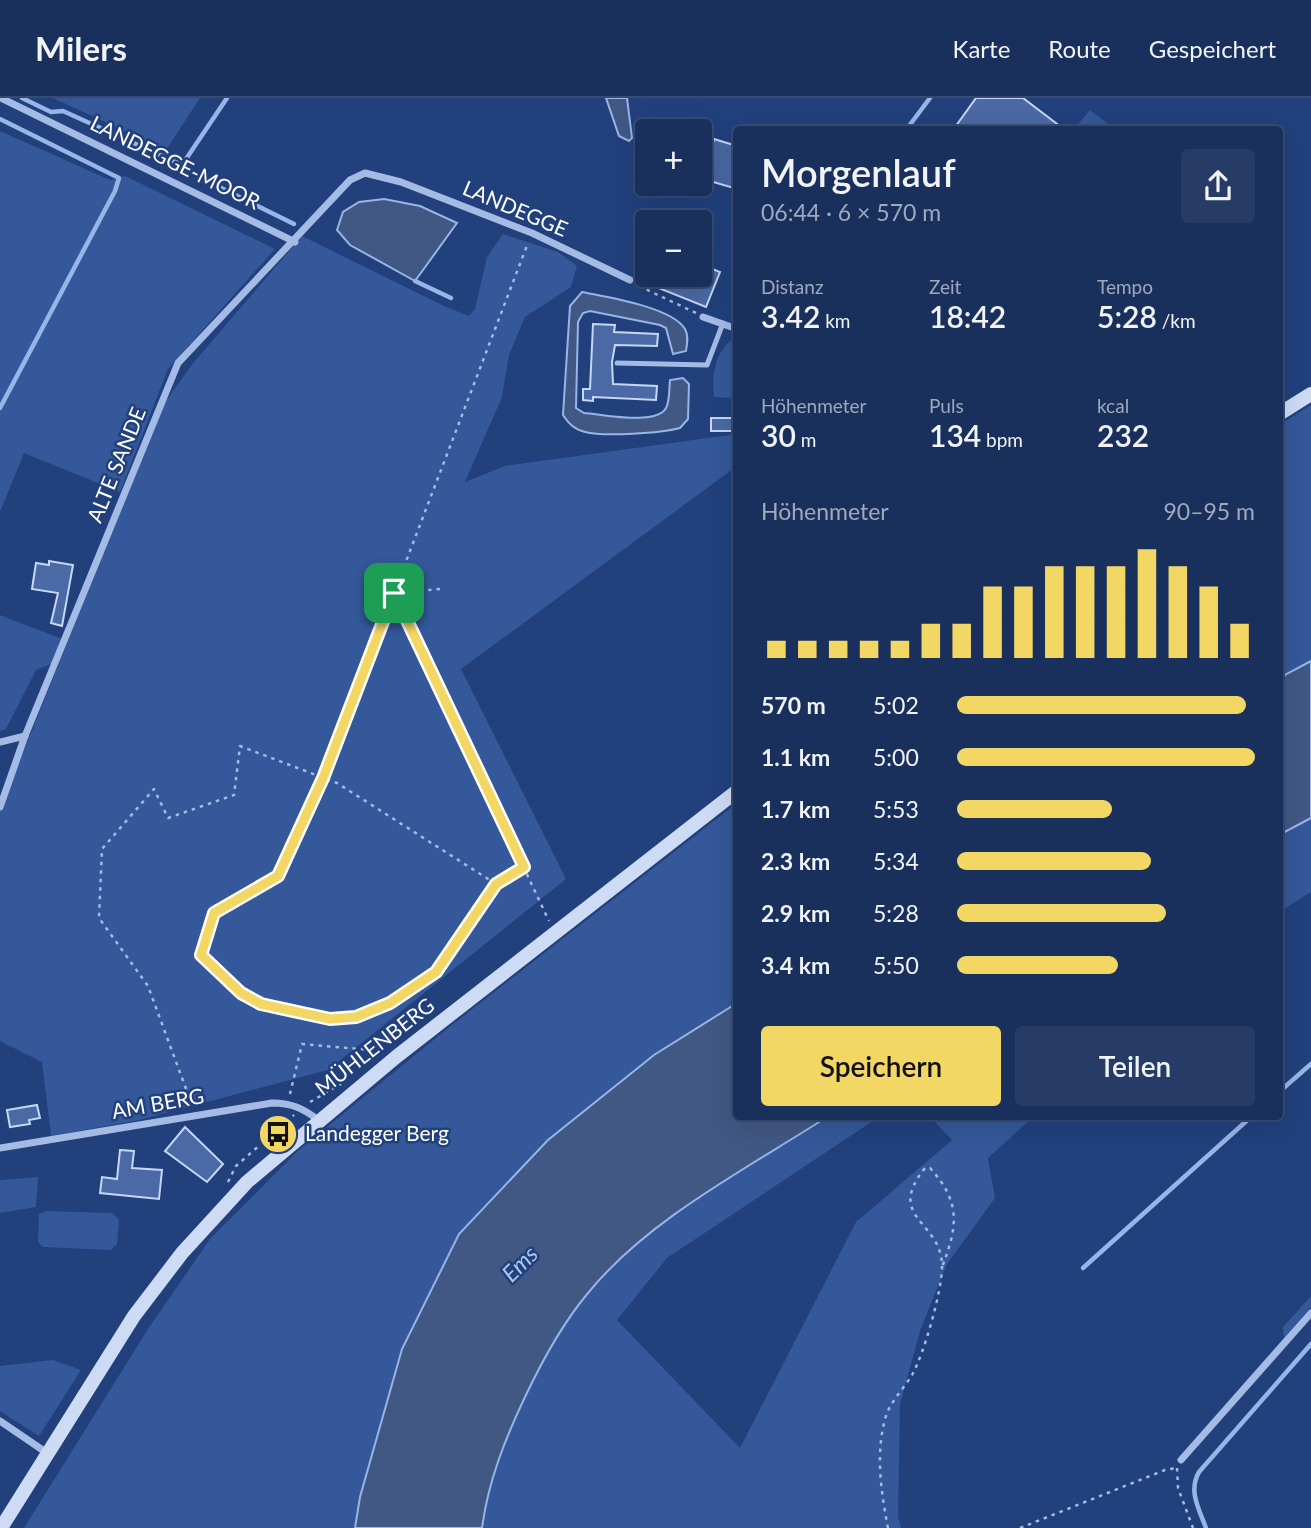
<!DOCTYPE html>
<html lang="de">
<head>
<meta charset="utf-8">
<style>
  :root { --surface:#19305d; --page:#263c66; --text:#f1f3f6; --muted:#9fa9bc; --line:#374b72; --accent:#f3d765 }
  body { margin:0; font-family:Lato,sans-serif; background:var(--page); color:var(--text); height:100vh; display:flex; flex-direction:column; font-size:26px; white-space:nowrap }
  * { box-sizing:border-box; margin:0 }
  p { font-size:23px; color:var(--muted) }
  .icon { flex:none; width:38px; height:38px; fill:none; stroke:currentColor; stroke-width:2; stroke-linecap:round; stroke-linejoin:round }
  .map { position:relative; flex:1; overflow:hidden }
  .details { position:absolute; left:733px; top:28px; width:550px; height:994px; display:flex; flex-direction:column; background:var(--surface); border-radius:7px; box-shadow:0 7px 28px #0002,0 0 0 2px var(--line) }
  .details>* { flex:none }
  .controls { position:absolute; left:635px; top:21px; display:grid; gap:14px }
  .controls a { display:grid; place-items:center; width:77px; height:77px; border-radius:7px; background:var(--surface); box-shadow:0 7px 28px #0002,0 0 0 2px var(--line); font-size:35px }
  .pin { position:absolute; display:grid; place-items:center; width:60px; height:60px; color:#fff; margin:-30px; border-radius:14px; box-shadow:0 4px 10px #0006 }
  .round { display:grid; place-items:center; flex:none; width:74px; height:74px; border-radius:7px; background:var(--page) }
  .headline { display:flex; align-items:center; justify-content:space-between; height:119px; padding:0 28px }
  h1 { font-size:38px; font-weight:600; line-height:52px }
  .stats { display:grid; grid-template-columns:repeat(3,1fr); gap:10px; height:119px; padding:7px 28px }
  .stats div { display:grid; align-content:center }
  .stats b { font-size:30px; font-weight:600 }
  .stats small { font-size:19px; font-weight:400 }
  .stats p { font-size:19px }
  .chart { height:196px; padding:14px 28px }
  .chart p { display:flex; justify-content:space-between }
  .chart svg { width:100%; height:126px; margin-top:7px; stroke:var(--accent); stroke-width:6 }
  .cta { display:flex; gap:14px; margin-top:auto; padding:14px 28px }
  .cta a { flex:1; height:80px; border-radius:7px; background:var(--accent); color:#111; font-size:28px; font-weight:600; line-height:80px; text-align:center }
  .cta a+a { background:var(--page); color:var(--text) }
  ul { padding:0 28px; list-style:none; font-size:23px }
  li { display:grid; grid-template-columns:112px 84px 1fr; align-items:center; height:52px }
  li i { height:18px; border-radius:9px; background:var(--accent) }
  header { display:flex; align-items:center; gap:42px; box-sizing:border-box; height:98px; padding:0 35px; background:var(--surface); border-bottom:2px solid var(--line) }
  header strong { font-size:33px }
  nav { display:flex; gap:38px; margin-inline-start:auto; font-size:24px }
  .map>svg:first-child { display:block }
</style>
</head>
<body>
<header>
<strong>Milers</strong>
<nav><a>Karte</a><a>Route</a><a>Gespeichert</a></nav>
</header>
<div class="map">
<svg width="1311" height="1430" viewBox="0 0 1311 1430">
  <rect width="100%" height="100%" fill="#21407c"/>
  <g fill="#34589a">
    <path d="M 53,0 L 200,0 L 166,52 Z"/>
    <path d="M 1090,12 L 1114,31 L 1074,31 Z"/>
    <path d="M 0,33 L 110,82 L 125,78 L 275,151 L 168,271 L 120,394 L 24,355 L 0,414 Z"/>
    <path d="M 503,136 L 558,154 L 577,168 L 571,189 L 525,219 L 509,257 L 502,299 L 465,384 L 505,368 L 737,336 L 737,368 L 461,571 L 566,781 L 328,972 L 139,1022 L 51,1038 L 42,964 L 0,943 L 0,712 L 163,307 L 194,264 L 302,138 L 446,209 L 469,218 L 475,211 L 487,159 Z"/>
    <path d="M 734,240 L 737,241 L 737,296 L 730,300 L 714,299 C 712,276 714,254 734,240 Z"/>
    <path d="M 1311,307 L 1311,563 L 1279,580 L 1279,327 Z"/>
    <path d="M 0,517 L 62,541 L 51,566 L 36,572 L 6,631 L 0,633 Z"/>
    <path d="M 737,705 L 737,905 L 654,957 L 548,1042 L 360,1399 L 355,1430 L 24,1430 L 148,1231 L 210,1141 L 300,1051 L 453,926 Z"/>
    <path d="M 1311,720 L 1311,794 L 1279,814 L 1279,737 Z"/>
    <path d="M 827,1019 L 879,1019 L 667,1160 L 617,1222 L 740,1350 L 856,1124 L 952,1042 L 930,1019 L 1033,1019 L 988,1060 L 995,1100 L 947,1166 L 921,1230 L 900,1306 L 898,1419 L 901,1430 L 482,1430 C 488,1384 505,1341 525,1299 C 542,1263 562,1226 588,1195 C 648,1121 748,1070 827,1019 Z"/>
    <path d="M 38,1079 L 36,1109 L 0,1115 L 0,1082 Z"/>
    <path d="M 47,1113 L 112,1115 L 119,1122 L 117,1146 L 111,1152 L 43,1149 L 38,1144 L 39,1116 Z"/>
    <path d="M 1311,1198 L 1311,1209 L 1284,1240 L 1283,1229 Z"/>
    <path d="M 53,1262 L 81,1272 L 39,1338 L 0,1313 L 0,1268 Z"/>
  </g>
  <g fill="#415885" stroke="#97b5e7" stroke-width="2">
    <path d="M 606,0 L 627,0 L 632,40 L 629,43 L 619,38 Z"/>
    <path d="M 384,101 L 420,108 L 457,125 L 415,183 L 350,147 L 337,132 L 343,114 L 359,104 Z"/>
    <path d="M 582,194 C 606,199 672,209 685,231 C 689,238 687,246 686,253 L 673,256 L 666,230 L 660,227 L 590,213 L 583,215 L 578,224 L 576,310 L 584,315 C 602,316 656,328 666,310 C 670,303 669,290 670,282 L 683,280 L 689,286 L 688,321 L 680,330 C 661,335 604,339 585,334 C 574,331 569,326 563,317 L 570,208 Z"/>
    <path d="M 1311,563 L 1311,720 L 1279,737 L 1279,580 Z"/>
    <path d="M 737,905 L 737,1018 L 827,1019 C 748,1070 648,1121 588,1195 C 562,1226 542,1263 525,1299 C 505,1341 488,1384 482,1430 L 355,1430 L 360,1399 L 402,1251 L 459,1136 L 548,1042 L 654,957 Z"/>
  </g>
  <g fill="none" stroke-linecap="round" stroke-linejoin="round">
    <g stroke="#97b5e7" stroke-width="4.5">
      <path d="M 22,0 L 51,14 L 63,13 L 182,67 L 227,0"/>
      <path d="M 0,21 L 119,80 L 115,93 L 0,310"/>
      <path d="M 906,32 L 930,0"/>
      <path d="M 209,84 L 294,126"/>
      <path d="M 415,183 L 451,200"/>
      <path d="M 1279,994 L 1311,966"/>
      <path d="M 1083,1170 L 1252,1018"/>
      <path d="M 1206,1430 C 1199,1411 1188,1393 1199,1374 L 1311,1246"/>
    </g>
  </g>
  <g fill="#4a69a5" stroke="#c7d7f5" stroke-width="2">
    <path d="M 976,0 L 1023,0 L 1065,32 L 953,32 Z"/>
    <path d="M 714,41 L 737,48 L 737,91 L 703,81 L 705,73 L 700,72 L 700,51 L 711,54 Z"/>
    <path d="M 700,166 L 720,174 L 706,209 L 651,187 L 655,177 L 700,177 Z"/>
    <path d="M 593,226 L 615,227 L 614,234 L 658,236 L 657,248 L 615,247 L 612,264 L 613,286 L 657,288 L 656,302 L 593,299 L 593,303 L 583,302 L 583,291 L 590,291 Z"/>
    <rect x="711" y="320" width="25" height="13"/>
    <path d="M 49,463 L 73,467 L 62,528 L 51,525 L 58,495 L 32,491 L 36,465 L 49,467 Z"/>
    <path d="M 37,1007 L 40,1020 L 29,1022 L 30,1026 L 10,1029 L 7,1012 Z"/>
    <path d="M 185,1029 L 223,1066 L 207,1084 L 165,1053 Z"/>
    <path d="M 120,1052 L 134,1053 L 132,1070 L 162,1072 L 159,1101 L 100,1095 L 102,1079 L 117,1081 Z"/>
  </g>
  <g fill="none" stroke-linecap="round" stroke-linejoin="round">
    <g stroke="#a4bbe6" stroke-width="2.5" stroke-dasharray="3.5 5" stroke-linecap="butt">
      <path d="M 639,188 L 696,215"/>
      <path d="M 440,491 L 394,495 L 549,823"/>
      <path d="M 496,786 L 436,874 L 390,905 L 356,919 L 330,921 L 261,907 L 241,895 L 201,857 L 214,815 L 278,778 L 323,680 L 528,145"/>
      <path d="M 290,996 L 302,946 L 383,953"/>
      <path d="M 310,1004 L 341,986"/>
      <path d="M 192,1007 L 148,888 L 99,820 L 102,751 L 154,691 L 168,720 L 234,697 L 240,648 L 337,685 L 496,786 L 524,769"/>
      <path d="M 228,1084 L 236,1068 L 294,1017"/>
      <path d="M 1177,1370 L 1178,1390 L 1193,1430"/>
      <path d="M 888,1430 C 881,1394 875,1354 886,1318 C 891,1303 904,1290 912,1277 C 924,1256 942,1193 942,1169 C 943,1123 884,1121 925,1070 L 930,1070 C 961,1104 958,1128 942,1169"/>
      <path d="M 1020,1430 L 1165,1372 L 1176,1370"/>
    </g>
    <path stroke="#a4bbe6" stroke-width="5" d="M 617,265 L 707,267 L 723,225"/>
    <g stroke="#a4bbe6" stroke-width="7">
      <path d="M 1,0 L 295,144"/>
      <path d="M 703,219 L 737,231"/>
      <path d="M 0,644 L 25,638"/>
      <path d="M 0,709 L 25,638 L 178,265 L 350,82 L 365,75 L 401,84 L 532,135 L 630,182"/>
      <path d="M 0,1050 L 272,1005 C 291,1005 303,1010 318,1022"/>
      <path d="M 0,1323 L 47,1355"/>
      <path d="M 1181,1362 L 1311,1215"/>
    </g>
    <g stroke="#cedbf5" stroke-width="14">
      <path d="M 1279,316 L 1311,296"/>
      <path d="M 1,1430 L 134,1218 L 182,1155 L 247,1084 L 396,959 L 737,693"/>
    </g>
  </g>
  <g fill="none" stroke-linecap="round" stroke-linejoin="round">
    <g stroke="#fff" stroke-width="14">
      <path id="route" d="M 394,495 L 524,769 L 496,786 L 436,874 L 390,905 L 356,919 L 330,921 L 261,906 L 241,895 L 201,857 L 214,815 L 278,778 L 323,680 Z"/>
    </g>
    <use href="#route" stroke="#f3d765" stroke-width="9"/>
  </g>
  <defs>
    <g id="bus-disc" transform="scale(2.0125)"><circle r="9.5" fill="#f3d765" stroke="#21407c"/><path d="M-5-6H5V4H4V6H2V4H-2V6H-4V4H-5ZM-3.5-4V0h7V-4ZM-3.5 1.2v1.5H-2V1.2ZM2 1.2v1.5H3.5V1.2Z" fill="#111"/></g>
  </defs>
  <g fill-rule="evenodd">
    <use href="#bus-disc" x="278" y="1036"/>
  </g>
  <g text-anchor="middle" stroke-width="5" stroke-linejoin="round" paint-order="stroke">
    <g font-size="21" fill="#fff" stroke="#21407c">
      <text transform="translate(175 65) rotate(26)" y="7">LANDEGGE-MOOR</text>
      <text transform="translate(515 111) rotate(23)" y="7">LANDEGGE</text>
      <text transform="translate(117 367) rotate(-68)" y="7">ALTE SANDE</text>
      <text transform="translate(375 949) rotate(-38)" y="7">MÜHLENBERG</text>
      <text transform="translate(158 1006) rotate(-10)" y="7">AM BERG</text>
    </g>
    <g font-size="21" fill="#fff" stroke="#21407c" text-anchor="start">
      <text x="305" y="1043">Landegger Berg</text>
    </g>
    <g font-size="23" font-style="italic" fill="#afc6ee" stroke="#21407c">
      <text transform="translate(520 1166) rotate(-45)" y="8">Ems</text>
    </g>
  </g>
</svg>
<div class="controls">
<a>+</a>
<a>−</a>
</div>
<div class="pin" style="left:394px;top:495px;background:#1e9e55"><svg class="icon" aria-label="arrive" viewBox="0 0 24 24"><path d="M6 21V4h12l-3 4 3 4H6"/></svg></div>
<section class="details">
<div class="headline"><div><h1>Morgenlauf</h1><p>06:44 · 6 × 570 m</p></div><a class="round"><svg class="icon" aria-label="share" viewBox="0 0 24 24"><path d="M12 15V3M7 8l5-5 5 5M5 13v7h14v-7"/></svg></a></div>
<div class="stats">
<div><p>Distanz</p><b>3.42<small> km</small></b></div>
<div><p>Zeit</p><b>18:42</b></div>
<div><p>Tempo</p><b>5:28<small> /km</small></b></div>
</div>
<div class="stats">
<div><p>Höhenmeter</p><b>30<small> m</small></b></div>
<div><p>Puls</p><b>134<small> bpm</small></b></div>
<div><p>kcal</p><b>232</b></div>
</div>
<div class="chart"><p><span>Höhenmeter</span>90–95 m</p>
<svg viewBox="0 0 160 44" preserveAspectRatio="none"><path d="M5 44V38M15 44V38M25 44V38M35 44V38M45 44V38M55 44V32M65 44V32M75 44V19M85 44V19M95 44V12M105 44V12M115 44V12M125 44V6M135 44V12M145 44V19M155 44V32"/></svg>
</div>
<ul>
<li><b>570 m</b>5:02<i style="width:97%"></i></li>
<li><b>1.1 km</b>5:00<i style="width:100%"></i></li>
<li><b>1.7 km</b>5:53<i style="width:52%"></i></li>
<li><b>2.3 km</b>5:34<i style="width:65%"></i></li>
<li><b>2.9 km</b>5:28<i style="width:70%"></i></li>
<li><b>3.4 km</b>5:50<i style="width:54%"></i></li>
</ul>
<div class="cta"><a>Speichern</a><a>Teilen</a></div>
</section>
</div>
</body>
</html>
